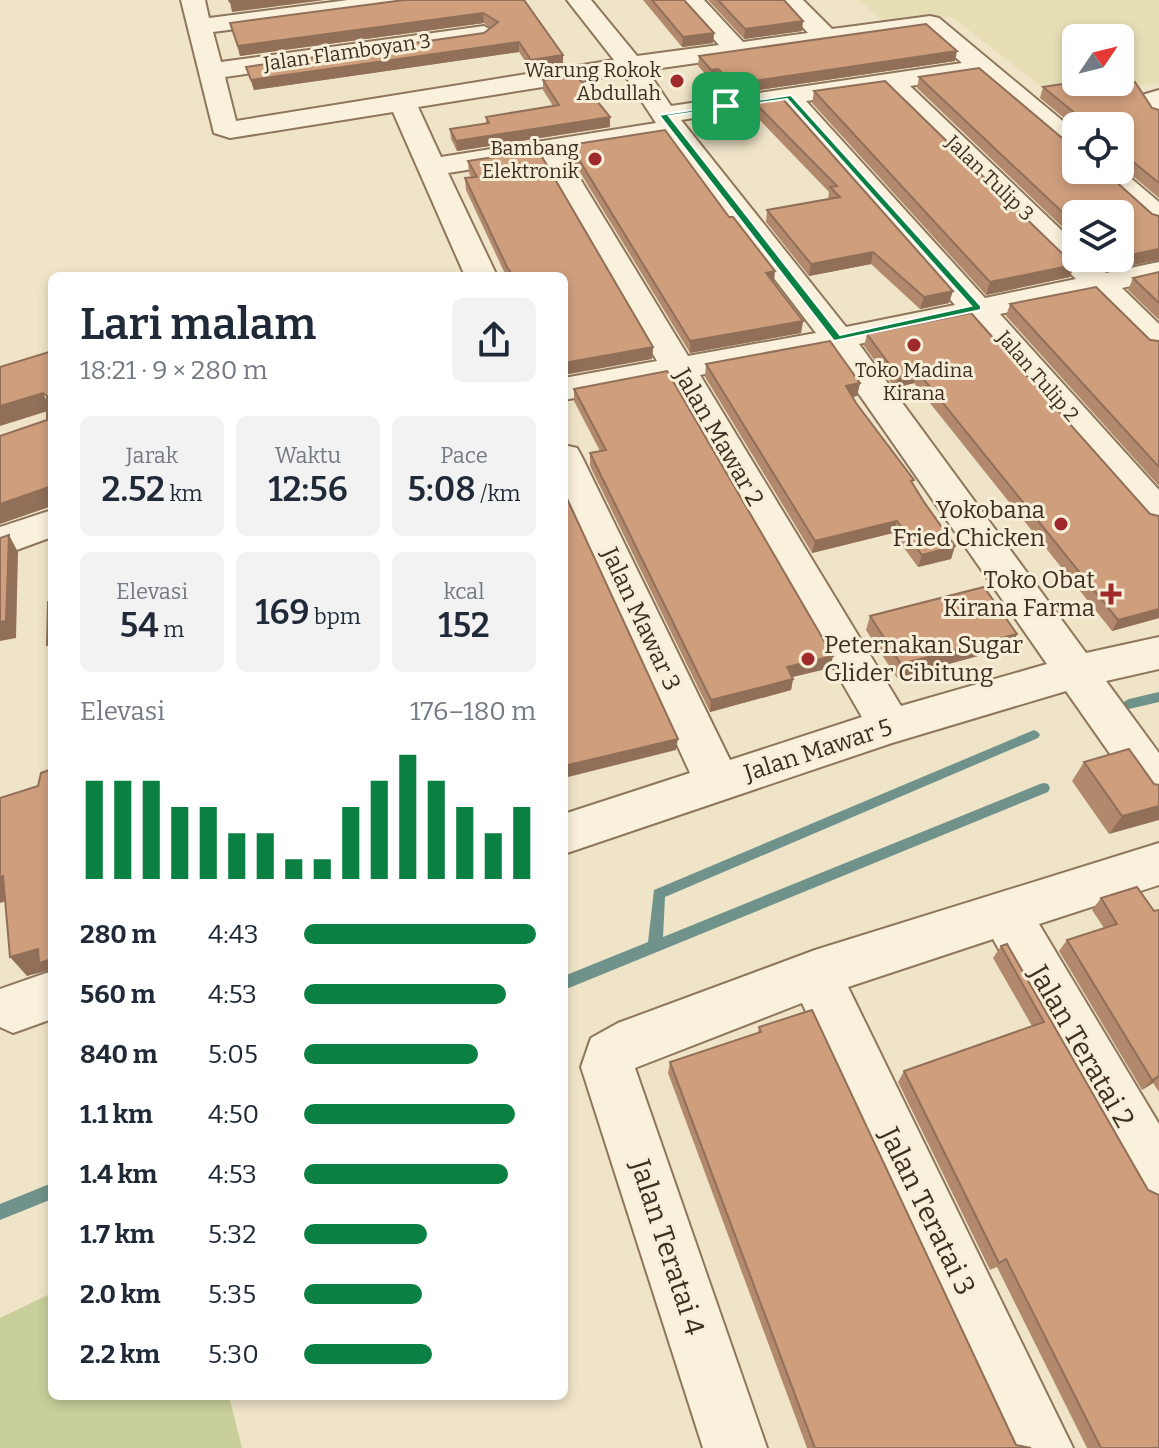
<!DOCTYPE html>
<html lang="id">
<head>
<meta charset="utf-8">
<style>
  :root { --surface:#fff; --page:#f2f2f3; --text:#1f2937; --muted:#747a83; --accent:#0b8043 }
  body { margin:0; font-family:Bitter,serif; background:var(--page); color:var(--text); height:100vh; display:flex; flex-direction:column; font-size:30px; white-space:nowrap }
  * { box-sizing:border-box; margin:0 }
  p { font-size:26px; color:var(--muted) }
  .icon { flex:none; width:44px; height:44px; fill:none; stroke:currentColor; stroke-width:2; stroke-linecap:round; stroke-linejoin:round }
  .map { position:relative; flex:1; overflow:hidden }
  .sheet { position:absolute; left:48px; top:272px; width:520px; height:1128px; display:flex; flex-direction:column; background:var(--surface); border-radius:12px; box-shadow:0 4px 12px #0003 }
  .sheet>* { flex:none }
  .needle { width:52px; rotate:55deg }
  .tools { position:absolute; left:1062px; top:24px; display:grid; gap:16px }
  .tools a { display:grid; place-items:center; width:72px; height:72px; border-radius:12px; background:var(--surface); box-shadow:0 4px 12px #0003; font-size:40px }
  .pin { position:absolute; display:grid; place-items:center; width:68px; height:68px; color:#fff; margin:-34px; border-radius:16px; box-shadow:0 4px 12px #0006 }
  .round { display:grid; place-items:center; flex:none; width:84px; height:84px; border-radius:12px; background:var(--page) }
  .summary { display:flex; align-items:center; justify-content:space-between; height:136px; padding:0 32px }
  h1 { font-size:44px; font-weight:600; line-height:60px }
  .metrics { display:grid; grid-template-columns:repeat(3,1fr); gap:12px; height:136px; padding:8px 32px }
  .metrics div { display:grid; align-content:center; border-radius:12px; background:var(--page); text-align:center }
  .metrics b { font-size:34px; font-weight:600 }
  .metrics small { font-size:22px; font-weight:400 }
  .metrics p { font-size:22px }
  .chart { height:224px; padding:16px 32px }
  .chart p { display:flex; justify-content:space-between }
  .chart svg { width:100%; height:144px; margin-top:8px; stroke:var(--accent); stroke-width:6 }
  ul { padding:0 32px; list-style:none; font-size:26px }
  li { display:grid; grid-template-columns:128px 96px 1fr; align-items:center; height:60px }
  li i { height:20px; border-radius:10px; background:var(--accent) }
  .map>svg:first-child { display:block }
</style>
</head>
<body>
<div class="map">
<svg width="1159" height="1448" viewBox="0 0 1159 1448">
  <rect width="100%" height="100%" fill="#f0e4c8"/>
  <path fill="#e6deb5" fill-rule="evenodd" d="M 859,0 L 1159,0 L 1159,83 L 1056,98 L 952,17 L 881,20 ZM 1076,38 L 1120,38 L 1120,82 L 1076,82 Z"/>
  <path fill="#c9cf9b" d="M 52,1293 L 52,1396 L 229,1396 L 242,1448 L 0,1448 L 0,1318 Z"/>
  <g fill="none" stroke-linecap="round" stroke-linejoin="round">
    <g fill="#6f938a" fill-rule="evenodd">
      <path d="M 1159,692 L 1159,702 L 1129,709 L 1125,707 L 1123,704 L 1125,701 L 1129,699 Z"/>
      <path d="M 1034,730 L 1038,732 L 1040,735 L 1038,738 L 665,897 L 663,937 L 1040,784 L 1044,783 L 1048,784 L 1050,788 L 1048,792 L 564,990 L 564,976 L 648,942 L 654,890 Z"/>
      <path d="M 52,1183 L 52,1199 L 0,1220 L 0,1204 Z"/>
    </g>
    <g stroke="#8d765c" stroke-width="4">
      <g id="minor">
        <path d="M 181,0 L 205,0 L 209,18 L 348,0 L 416,0 L 404,7 L 213,32 L 221,62 L 484,26 L 496,33 L 484,40 L 225,77 L 236,121 L 614,60 L 567,0 L 591,0 L 637,56 L 719,45 L 679,0 L 704,0 L 743,42 L 808,33 L 778,0 L 803,0 L 832,29 L 930,16 L 939,18 L 1076,132 L 1076,154 L 1066,152 L 977,76 L 910,86 L 1076,244 L 1076,258 L 1090,258 L 1106,273 L 1159,262 L 1159,280 L 1122,288 L 1159,324 L 1159,352 L 1147,349 L 1092,295 L 1000,314 L 1159,490 L 1159,527 L 1146,523 L 969,321 L 859,344 L 1086,653 L 1159,637 L 1159,669 L 1106,681 L 1159,753 L 1159,807 L 1143,801 L 1066,691 L 892,743 L 564,854 L 564,814 L 690,773 L 564,497 L 564,445 L 577,448 L 582,457 L 730,760 L 862,717 L 668,380 L 564,400 L 564,378 L 657,361 L 540,158 L 448,173 L 497,276 L 465,276 L 393,112 L 230,138 L 214,133 ZM 925,31 L 962,63 L 671,106 L 647,70 ZM 624,74 L 656,123 L 441,157 L 418,107 ZM 884,90 L 1076,279 L 985,298 L 806,101 ZM 781,105 L 955,305 L 846,327 L 681,120 ZM 666,137 L 816,333 L 688,356 L 565,154 ZM 829,351 L 1047,664 L 901,706 L 700,375 Z"/>
        <path d="M 1159,90 L 1159,119 L 1150,117 L 1138,101 L 1142,95 Z"/>
        <path d="M 1120,169 L 1159,202 L 1159,226 L 1149,223 L 1090,170 Z"/>
        <path d="M 52,510 L 52,537 L 0,556 L 0,527 Z"/>
        <path d="M 1159,843 L 1159,885 L 1039,924 L 1159,1124 L 1159,1205 L 1139,1197 L 993,939 L 848,987 L 1073,1448 L 1008,1448 L 802,1003 L 635,1068 L 767,1448 L 703,1448 L 581,1067 L 591,1038 L 618,1023 L 815,950 Z"/>
        <path d="M 52,971 L 52,1019 L 13,1033 L 0,1027 L 0,989 Z"/>
      </g>
    </g>
    <use href="#minor" fill="#faf1dc" fill-rule="evenodd"/>
  </g>
  <g fill="#b2896c">
    <path d="M 524,0 L 563,65 L 531,70 L 519,52 L 254,90 L 246,67 L 484,33 L 491,28 L 484,23 L 240,56 L 230,23 Z"/>
    <path d="M 643,0 L 684,0 L 714,33 L 713,43 L 682,47 Z"/>
    <path d="M 708,0 L 784,0 L 802,31 L 744,39 Z"/>
    <path d="M 699,56 L 955,61 L 732,94 L 717,79 L 711,80 L 698,66 Z"/>
    <path d="M 919,77 L 1068,143 L 1152,214 L 1159,216 L 1159,260 L 1107,270 L 1094,258 L 1120,258 L 1076,214 L 1076,240 L 917,88 Z"/>
    <path d="M 543,80 L 610,127 L 457,151 L 451,139 L 450,129 L 486,123 L 486,117 L 553,106 L 543,90 Z"/>
    <path d="M 1043,87 L 1091,89 L 1159,110 L 1159,198 L 1122,167 L 1120,167 L 1120,126 L 1076,126 L 1076,128 L 1040,98 Z"/>
    <path d="M 814,91 L 1074,265 L 1070,277 L 986,295 L 812,103 Z"/>
    <path d="M 781,97 L 949,303 L 920,309 L 871,264 L 809,276 L 766,222 L 767,210 L 828,199 L 829,192 L 752,112 L 753,101 Z"/>
    <path d="M 570,145 L 774,282 L 803,321 L 801,333 L 690,353 L 570,156 Z"/>
    <path d="M 468,161 L 653,347 L 652,359 L 564,276 L 506,276 L 466,190 L 465,178 L 471,177 L 469,173 Z"/>
    <path d="M 1159,272 L 1159,320 L 1128,290 L 1133,278 Z"/>
    <path d="M 1010,304 L 1159,341 L 1159,486 L 1006,316 Z"/>
    <path d="M 867,334 L 1150,514 L 1159,516 L 1159,618 L 1112,631 L 914,383 L 895,388 L 864,346 Z"/>
    <path d="M 706,364 L 860,383 L 857,396 L 852,397 L 955,546 L 951,559 L 918,567 L 893,533 L 812,553 L 705,377 Z"/>
    <path d="M 574,389 L 833,656 L 830,668 L 792,677 L 793,679 L 791,690 L 710,712 L 590,466 L 590,453 L 600,451 L 574,401 Z"/>
    <path d="M 870,616 L 1017,634 L 1011,647 L 897,678 L 866,630 Z"/>
    <path d="M 1084,762 L 1154,784 L 1109,834 L 1072,781 Z"/>
    <path d="M 1101,898 L 1154,911 L 1159,910 L 1159,1092 L 1153,1083 L 1142,1090 L 1059,951 L 1067,940 L 1104,928 L 1092,910 Z"/>
    <path d="M 1001,946 L 1148,1190 L 1159,1448 L 1087,1448 L 997,1267 L 990,1270 L 898,1082 L 904,1071 L 1032,1026 L 993,958 Z"/>
    <path d="M 759,1027 L 1016,1445 L 1031,1448 L 807,1448 L 668,1073 L 670,1062 L 758,1033 Z"/>
  </g>
  <g fill="#916f58">
    <path d="M 248,0 L 325,0 L 232,12 L 230,2 Z"/>
    <path d="M 483,13 L 484,23 L 240,56 L 238,46 Z"/>
    <path d="M 803,21 L 802,31 L 744,39 L 745,29 Z"/>
    <path d="M 714,33 L 713,43 L 682,47 L 683,37 Z"/>
    <path d="M 519,42 L 519,52 L 254,90 L 251,80 Z"/>
    <path d="M 957,51 L 955,61 L 732,94 L 734,84 Z"/>
    <path d="M 563,55 L 563,65 L 531,70 L 531,60 Z"/>
    <path d="M 718,69 L 717,79 L 711,80 L 711,70 Z"/>
    <path d="M 610,117 L 610,127 L 457,151 L 456,141 Z"/>
    <path d="M 1159,249 L 1159,260 L 1107,270 L 1111,258 L 1120,258 L 1120,257 Z"/>
    <path d="M 873,252 L 871,264 L 809,276 L 811,264 Z"/>
    <path d="M 1074,265 L 1070,277 L 986,295 L 990,282 Z"/>
    <path d="M 775,271 L 774,282 L 766,273 Z"/>
    <path d="M 953,291 L 949,303 L 920,309 L 924,297 Z"/>
    <path d="M 803,321 L 801,333 L 690,353 L 690,341 Z"/>
    <path d="M 653,347 L 652,359 L 564,375 L 564,363 Z"/>
    <path d="M 918,372 L 914,383 L 895,388 L 898,376 Z"/>
    <path d="M 860,383 L 857,396 L 843,399 L 846,386 Z"/>
    <path d="M 43,393 L 51,410 L 0,426 L 0,406 Z"/>
    <path d="M 52,486 L 52,506 L 0,524 L 0,504 Z"/>
    <path d="M 897,521 L 893,533 L 812,553 L 815,541 Z"/>
    <path d="M 9,535 L 18,552 L 16,638 L 0,641 L 0,622 Z"/>
    <path d="M 955,546 L 951,559 L 918,567 L 922,555 Z"/>
    <path d="M 1159,609 L 1159,618 L 1112,631 L 1118,620 Z"/>
    <path d="M 1017,634 L 1011,647 L 897,678 L 901,664 Z"/>
    <path d="M 833,656 L 830,668 L 784,679 L 787,667 Z"/>
    <path d="M 793,679 L 791,690 L 710,712 L 711,700 Z"/>
    <path d="M 678,739 L 676,750 L 564,778 L 564,766 Z"/>
    <path d="M 1159,806 L 1159,820 L 1109,834 L 1122,816 Z"/>
    <path d="M 3,876 L 20,897 L 0,903 L 0,878 Z"/>
    <path d="M 38,949 L 52,959 L 52,978 L 46,971 L 27,976 L 10,957 Z"/>
    <path d="M 1159,1076 L 1153,1083 L 1142,1090 L 1152,1080 Z"/>
  </g>
  <g fill="#cf9f7d" stroke="#916f58" stroke-width="2">
    <path d="M 229,0 L 248,0 L 230,2 Z"/>
    <path d="M 404,0 L 524,0 L 563,55 L 531,60 L 519,42 L 251,80 L 246,67 L 484,33 L 498,22 L 483,13 L 238,46 L 230,23 Z"/>
    <path d="M 652,0 L 684,0 L 714,33 L 683,37 Z"/>
    <path d="M 718,0 L 784,0 L 803,21 L 745,29 Z"/>
    <path d="M 926,24 L 957,51 L 734,84 L 718,69 L 711,70 L 699,56 Z"/>
    <path d="M 979,68 L 1068,143 L 1076,145 L 1076,170 L 1103,170 L 1152,214 L 1159,216 L 1159,249 L 1120,257 L 1120,214 L 1076,214 L 1076,225 L 919,77 Z"/>
    <path d="M 576,75 L 610,117 L 456,141 L 450,129 L 489,123 L 486,117 L 559,105 L 543,80 Z"/>
    <path d="M 885,81 L 1074,265 L 990,282 L 814,91 Z"/>
    <path d="M 1076,82 L 1083,82 L 1091,89 L 1135,82 L 1152,108 L 1159,110 L 1159,183 L 1126,156 L 1120,156 L 1120,126 L 1082,126 L 1082,119 L 1043,87 Z"/>
    <path d="M 781,97 L 953,291 L 924,297 L 873,252 L 811,264 L 767,210 L 840,197 L 830,187 L 837,186 L 753,101 Z"/>
    <path d="M 665,130 L 729,217 L 733,217 L 775,271 L 766,273 L 803,321 L 690,341 L 570,145 Z"/>
    <path d="M 538,150 L 653,347 L 564,363 L 564,276 L 513,276 L 507,267 L 465,178 L 477,177 L 468,161 Z"/>
    <path d="M 1159,272 L 1159,303 L 1133,278 Z"/>
    <path d="M 1096,287 L 1150,340 L 1159,341 L 1159,467 L 1010,304 Z"/>
    <path d="M 971,313 L 1150,514 L 1159,516 L 1159,609 L 1118,620 L 918,372 L 898,376 L 867,334 Z"/>
    <path d="M 830,341 L 860,383 L 846,386 L 856,403 L 914,480 L 911,481 L 924,502 L 955,546 L 922,555 L 897,521 L 815,541 L 706,364 Z"/>
    <path d="M 52,351 L 52,486 L 0,504 L 0,436 L 47,420 L 47,396 L 43,393 L 0,406 L 0,367 Z"/>
    <path d="M 667,371 L 833,656 L 787,667 L 793,679 L 711,700 L 590,453 L 606,450 L 574,389 Z"/>
    <path d="M 564,492 L 678,739 L 564,766 Z"/>
    <path d="M 9,535 L 6,621 L 0,622 L 0,538 Z"/>
    <path d="M 984,587 L 1017,634 L 901,664 L 870,616 Z"/>
    <path d="M 52,601 L 52,644 L 47,645 L 48,602 Z"/>
    <path d="M 1129,749 L 1154,784 L 1159,785 L 1159,806 L 1122,816 L 1084,762 Z"/>
    <path d="M 52,769 L 52,959 L 39,963 L 38,949 L 10,957 L 3,876 L 0,878 L 0,798 L 38,786 L 41,773 Z"/>
    <path d="M 1137,887 L 1154,911 L 1159,910 L 1159,1076 L 1152,1080 L 1067,940 L 1117,924 L 1101,898 Z"/>
    <path d="M 1007,944 L 1148,1190 L 1159,1195 L 1159,1448 L 1101,1448 L 1006,1259 L 999,1263 L 904,1071 L 1044,1022 L 1001,946 Z"/>
    <path d="M 812,1010 L 1016,1445 L 1031,1448 L 815,1448 L 670,1062 L 761,1032 L 759,1027 Z"/>
  </g>
  <path fill="#0b8043" stroke="#fff" stroke-width="2" fill-rule="evenodd" d="M 791,95 L 981,306 L 981,310 L 834,341 L 659,115 ZM 787,99 L 971,306 L 840,335 L 669,116 Z"/>
  <g fill="#9e2a2b" stroke="#f7eed8" stroke-width="3">
    <circle cx="677" cy="81" r="8"/>
    <circle cx="595" cy="159" r="8"/>
    <circle cx="914" cy="345" r="8"/>
    <circle cx="1061" cy="524" r="8"/>
    <path d="M1107 582h8v8h8v8h-8v8h-8v-8h-8v-8h8z"/>
    <circle cx="808" cy="659" r="8"/>
  </g>
  <g text-anchor="middle" stroke-width="6" stroke-linejoin="round" paint-order="stroke">
    <g font-size="20" fill="#3d2e20" stroke="#f7eed8">
      <text transform="translate(347 52) rotate(-8)" y="7">Jalan Flamboyan 3</text>
      <text transform="translate(990 178) rotate(44)" y="7">Jalan Tulip 3</text>
      <text transform="translate(1038 376) rotate(49)" y="7">Jalan Tulip 2</text>
    </g>
    <g font-size="20" fill="#3d2e20" stroke="#f7eed8" text-anchor="end">
      <text x="661" y="77">Warung Rokok<tspan x="661" dy="23">Abdullah</tspan></text>
      <text x="579" y="155">Bambang<tspan x="579" dy="23">Elektronik</tspan></text>
      <text x="914" y="377" text-anchor="middle">Toko Madina<tspan x="914" dy="23">Kirana</tspan></text>
    </g>
    <g font-size="24" fill="#3d2e20" stroke="#f7eed8">
      <text transform="translate(719 437) rotate(60)" y="8">Jalan Mawar 2</text>
      <text transform="translate(641 619) rotate(65)" y="8">Jalan Mawar 3</text>
      <text transform="translate(818 750) rotate(-18)" y="8">Jalan Mawar 5</text>
    </g>
    <g font-size="24" fill="#3d2e20" stroke="#f7eed8" text-anchor="end">
      <text x="1045" y="518">Yokobana<tspan x="1045" dy="28">Fried Chicken</tspan></text>
      <text x="1095" y="588">Toko Obat<tspan x="1095" dy="28">Kirana Farma</tspan></text>
      <text x="824" y="653" text-anchor="start">Peternakan Sugar<tspan x="824" dy="28">Glider Cibitung</tspan></text>
    </g>
    <g font-size="28" fill="#3d2e20" stroke="#f7eed8">
      <text transform="translate(1082 1046) rotate(60)" y="10">Jalan Teratai 2</text>
      <text transform="translate(928 1211) rotate(64)" y="10">Jalan Teratai 3</text>
      <text transform="translate(668 1247) rotate(72)" y="10">Jalan Teratai 4</text>
    </g>
  </g>
</svg>
<div class="tools">
<a><svg class="needle" viewBox="-14 -14 28 28"><path d="M0-13l5 13h-10z" fill="#e53935"/><path d="M0 13l5-13h-10z" fill="#747a83"/></svg></a>
<a><svg class="icon" aria-label="locate" viewBox="0 0 24 24"><circle cx="12" cy="12" r="6"/><path d="M12 2v4M12 18v4M2 12h4M18 12h4"/></svg></a>
<a><svg class="icon" aria-label="layers" viewBox="0 0 24 24"><path d="M12 4l9 5-9 5-9-5zM3 14l9 5 9-5"/></svg></a>
</div>
<div class="pin" style="left:726px;top:106px;background:#1e9e55"><svg class="icon" aria-label="arrive" viewBox="0 0 24 24"><path d="M6 21V4h12l-3 4 3 4H6"/></svg></div>
<section class="sheet">
<div class="summary"><div><h1>Lari malam</h1><p>18:21 · 9 × 280 m</p></div><a class="round"><svg class="icon" aria-label="share" viewBox="0 0 24 24"><path d="M12 15V3M7 8l5-5 5 5M5 13v7h14v-7"/></svg></a></div>
<div class="metrics">
<div><p>Jarak</p><b>2.52<small> km</small></b></div>
<div><p>Waktu</p><b>12:56</b></div>
<div><p>Pace</p><b>5:08<small> /km</small></b></div>
</div>
<div class="metrics">
<div><p>Elevasi</p><b>54<small> m</small></b></div>
<div><b>169<small> bpm</small></b></div>
<div><p>kcal</p><b>152</b></div>
</div>
<div class="chart"><p><span>Elevasi</span>176–180 m</p>
<svg viewBox="0 0 160 44" preserveAspectRatio="none"><path d="M5 44V14M15 44V14M25 44V14M35 44V22M45 44V22M55 44V30M65 44V30M75 44V38M85 44V38M95 44V22M105 44V14M115 44V6M125 44V14M135 44V22M145 44V30M155 44V22"/></svg>
</div>
<ul>
<li><b>280 m</b>4:43<i style="width:100%"></i></li>
<li><b>560 m</b>4:53<i style="width:87%"></i></li>
<li><b>840 m</b>5:05<i style="width:75%"></i></li>
<li><b>1.1 km</b>4:50<i style="width:91%"></i></li>
<li><b>1.4 km</b>4:53<i style="width:88%"></i></li>
<li><b>1.7 km</b>5:32<i style="width:53%"></i></li>
<li><b>2.0 km</b>5:35<i style="width:51%"></i></li>
<li><b>2.2 km</b>5:30<i style="width:55%"></i></li>
</ul>
</section>
</div>
</body>
</html>
